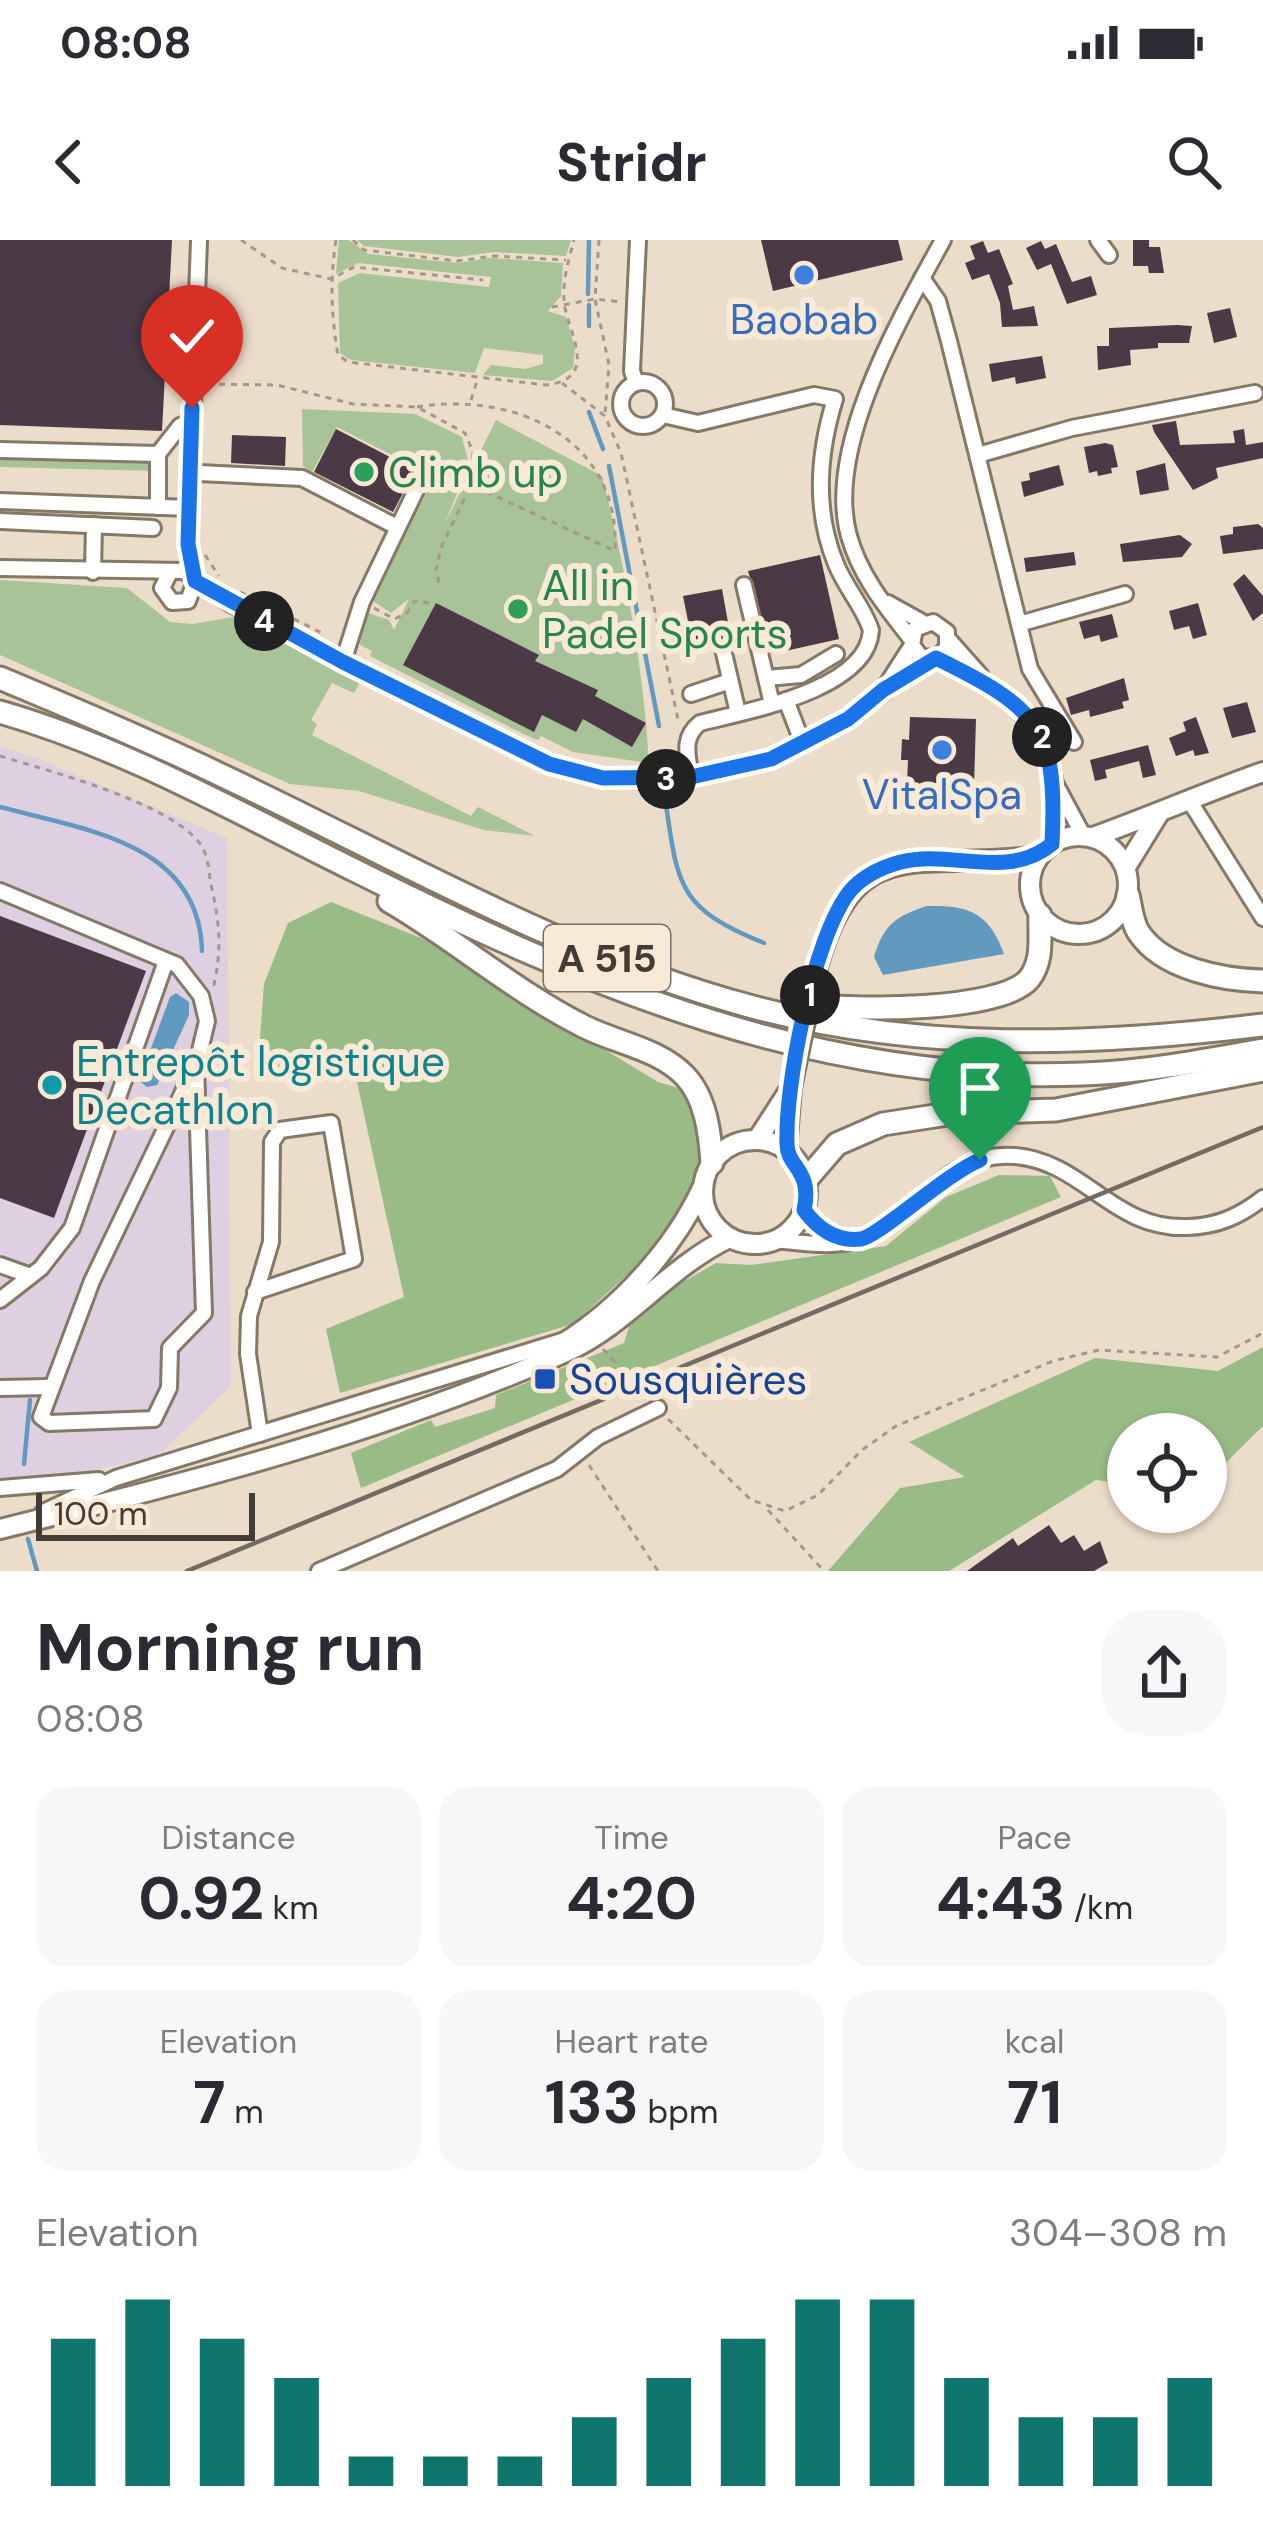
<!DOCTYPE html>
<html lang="en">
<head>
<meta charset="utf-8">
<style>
  :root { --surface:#fff; --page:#f7f7f7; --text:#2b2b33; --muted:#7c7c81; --accent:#0f766e }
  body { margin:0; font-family:"DM Sans",sans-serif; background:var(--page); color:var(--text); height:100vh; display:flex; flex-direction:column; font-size:45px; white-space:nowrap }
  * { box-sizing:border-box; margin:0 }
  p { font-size:39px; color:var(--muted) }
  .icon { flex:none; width:66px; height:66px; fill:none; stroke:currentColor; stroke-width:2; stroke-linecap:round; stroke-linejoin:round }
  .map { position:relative; height:1331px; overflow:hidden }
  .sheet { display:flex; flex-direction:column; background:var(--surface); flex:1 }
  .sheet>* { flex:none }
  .fabs { position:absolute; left:1107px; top:1173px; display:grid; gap:24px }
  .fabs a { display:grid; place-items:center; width:120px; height:120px; border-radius:50%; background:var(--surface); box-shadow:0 3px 9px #0004; font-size:60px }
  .scale { position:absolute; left:36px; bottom:30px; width:219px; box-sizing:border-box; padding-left:12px; border:6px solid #423c34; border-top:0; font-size:33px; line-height:42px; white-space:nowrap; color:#423c34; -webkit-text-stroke:9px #f9e9d7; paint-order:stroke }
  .pin { position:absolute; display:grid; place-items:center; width:102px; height:102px; color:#fff; margin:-123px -51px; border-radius:50% 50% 50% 0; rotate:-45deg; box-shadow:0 0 12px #0007 }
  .pin .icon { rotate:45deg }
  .km { position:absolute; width:60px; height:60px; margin:-30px; border-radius:50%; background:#222; color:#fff; font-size:33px; line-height:60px; text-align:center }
  .round { display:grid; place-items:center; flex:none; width:126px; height:126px; border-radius:48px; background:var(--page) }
  .head { display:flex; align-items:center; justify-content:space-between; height:204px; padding:0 36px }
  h1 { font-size:66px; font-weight:700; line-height:90px }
  .figures { display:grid; grid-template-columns:repeat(3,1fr); gap:18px; height:204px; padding:12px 36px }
  .figures div { display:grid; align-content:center; border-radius:30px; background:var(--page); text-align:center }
  .figures b { font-size:60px; font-weight:700 }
  .figures small { font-size:33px; font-weight:400 }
  .figures p { font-size:33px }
  .chart { height:336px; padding:24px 36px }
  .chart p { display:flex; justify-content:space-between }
  .chart svg { width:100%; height:216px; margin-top:12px; stroke:var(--accent); stroke-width:6 }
  .status { display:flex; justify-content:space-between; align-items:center; height:84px; padding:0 60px; background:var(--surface); direction:ltr }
  .status svg { height:33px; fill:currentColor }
  header { display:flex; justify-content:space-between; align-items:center; height:156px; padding:0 36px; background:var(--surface); font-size:54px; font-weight:700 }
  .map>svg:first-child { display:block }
</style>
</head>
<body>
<div class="status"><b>08:08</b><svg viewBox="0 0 49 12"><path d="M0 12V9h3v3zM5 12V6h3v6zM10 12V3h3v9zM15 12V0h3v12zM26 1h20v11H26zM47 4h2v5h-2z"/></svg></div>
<header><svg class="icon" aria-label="back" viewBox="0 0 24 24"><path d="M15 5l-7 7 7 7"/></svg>Stridr<svg class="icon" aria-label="search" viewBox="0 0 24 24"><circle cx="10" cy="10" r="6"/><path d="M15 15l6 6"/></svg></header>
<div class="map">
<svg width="1263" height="1331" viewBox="0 0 1263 1331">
  <rect width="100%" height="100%" fill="#ecdcca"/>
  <path fill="#decfe1" d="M 0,507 L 36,518 L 227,598 L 231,1146 L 158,1215 L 56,1240 L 0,1239 Z"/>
  <g fill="#a7c397">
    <path d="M 339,0 L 349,0 L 368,14 L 458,23 L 490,18 L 563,23 L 561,56 L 548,71 L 566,77 L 575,107 L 573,128 L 552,141 L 483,135 L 491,125 L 525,129 L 543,124 L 543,115 L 484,108 L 475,133 L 351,120 L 340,113 L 338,43 L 360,33 L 489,47 L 491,37 L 358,23 L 336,34 Z"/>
    <path d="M 357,0 L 571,0 L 566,16 L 494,12 L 458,17 L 364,6 Z"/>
    <path d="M 302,169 L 415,174 L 462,197 L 469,225 L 443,287 L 496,180 L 602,236 C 626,331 643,425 649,523 L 573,512 L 541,496 L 538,500 L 523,494 L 370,416 L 372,411 L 360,405 L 365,372 L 389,380 L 394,390 L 409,359 L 391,373 L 370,359 L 432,242 L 415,227 L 337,187 L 312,232 L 303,226 Z"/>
    <path d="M 0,214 L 156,219 L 152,231 L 0,227 Z"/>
    <path d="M 0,340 L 127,348 L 170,382 L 193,384 L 233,377 L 362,438 L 354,453 L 332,443 L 311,480 L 317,484 L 312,495 L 471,576 L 478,567 L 535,596 L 484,590 L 359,551 L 290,544 L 0,415 Z"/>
  </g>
  <g fill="#99bb86">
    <path d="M 331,662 L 421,698 L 658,842 L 682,849 L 700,881 L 704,906 L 694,942 L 675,981 L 638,1025 L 573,1084 L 340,1153 L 326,1089 L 404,1057 L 350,810 L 257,839 L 264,744 L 288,683 Z"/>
    <path d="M 999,935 L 1050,936 L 1061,957 L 361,1248 L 351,1213 L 431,1180 L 435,1187 L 495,1168 L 496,1155 L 624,1103 L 631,1080 L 667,1051 L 716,1023 L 751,1025 L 886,1006 L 946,957 Z"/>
    <path d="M 1263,1107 L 1263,1186 L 1206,1242 L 1206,1194 L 1128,1194 L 1128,1244 L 1096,1240 L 949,1331 L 828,1331 L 900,1248 L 965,1237 L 909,1202 L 1095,1118 L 1218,1131 Z"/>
  </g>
  <g fill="#6199bf">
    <path d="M 927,666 C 970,665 989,673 1004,714 L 883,735 L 874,717 C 883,685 896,676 927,666 Z"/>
    <path d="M 176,753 L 189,762 L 189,775 L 157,845 L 147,847 L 141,842 L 143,830 L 170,757 Z"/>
  </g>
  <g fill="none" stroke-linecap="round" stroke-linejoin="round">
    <g stroke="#6199bf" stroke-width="4.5">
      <path d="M 588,54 L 589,0"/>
      <path d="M 589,65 L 589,86"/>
      <path d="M 589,172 L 603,209"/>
      <path d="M 609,226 L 659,486"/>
      <path d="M 664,552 C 678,641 673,667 764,703"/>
      <path d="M 0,567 C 85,590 199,602 202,711"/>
      <path d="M 24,1224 L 30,1160"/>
      <path d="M 28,1299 L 37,1331"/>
    </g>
  </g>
  <g fill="#4b3a45">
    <path d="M 0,0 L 172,0 L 162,191 L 0,185 Z"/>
    <path d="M 761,0 L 898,0 L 903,20 L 773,51 Z"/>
    <path d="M 1133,0 L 1149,0 L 1149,7 L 1160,7 L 1164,33 L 1149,33 L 1148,26 L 1133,26 Z"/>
    <path d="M 983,1 L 988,13 L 999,9 L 1013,44 L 1008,46 L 1013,70 L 1034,66 L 1038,86 L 1002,87 L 1000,63 L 989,34 L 972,40 L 965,23 L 975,19 L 970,6 Z"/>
    <path d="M 1041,1 L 1045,9 L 1056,4 L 1072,42 L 1091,36 L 1097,55 L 1067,64 L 1051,24 L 1037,30 L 1026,8 Z"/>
    <path d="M 1230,68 L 1237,97 L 1214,103 L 1207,73 Z"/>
    <path d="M 1177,85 L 1192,86 L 1189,103 L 1158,103 L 1158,108 L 1130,110 L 1131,125 L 1098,130 L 1097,106 L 1109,106 L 1109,88 Z"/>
    <path d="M 1042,116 L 1046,138 L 1016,144 L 1015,137 L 992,142 L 989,124 Z"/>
    <path d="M 1176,181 L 1180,205 L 1235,203 L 1233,191 L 1244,189 L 1246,205 L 1263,202 L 1263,218 L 1216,228 L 1218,238 L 1193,250 L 1154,192 L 1152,185 Z"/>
    <path d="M 336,189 L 415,230 L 393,272 L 314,232 Z"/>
    <path d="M 232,195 L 286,197 L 285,226 L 231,223 Z"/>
    <path d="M 1105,203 L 1113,205 L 1118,227 L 1111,228 L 1112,233 L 1098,236 L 1097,231 L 1089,233 L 1084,207 Z"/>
    <path d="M 1165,223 L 1169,250 L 1140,255 L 1136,231 Z"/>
    <path d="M 1059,225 L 1064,245 L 1024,257 L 1021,242 L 1030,240 L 1029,233 Z"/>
    <path d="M 1258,284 L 1263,288 L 1263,309 L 1223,314 L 1220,296 L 1233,294 L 1233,287 Z"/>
    <path d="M 1180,295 L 1192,304 L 1182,317 L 1123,322 L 1120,304 Z"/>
    <path d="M 1074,312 L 1076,325 L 1026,332 L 1024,318 Z"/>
    <path d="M 820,315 L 839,399 L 772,414 L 748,331 Z"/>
    <path d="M 1244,334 L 1263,356 L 1263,373 L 1253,381 L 1233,344 Z"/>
    <path d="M 722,349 L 731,399 L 693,406 L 683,356 Z"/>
    <path d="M 436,363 L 539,415 L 535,421 L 598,450 L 595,456 L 646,483 L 632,507 L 583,479 L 576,492 L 542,475 L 534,492 L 403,425 Z"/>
    <path d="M 1198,363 L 1207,395 L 1193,399 L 1189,386 L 1174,390 L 1169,371 Z"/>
    <path d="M 1112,374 L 1118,397 L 1101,402 L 1099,395 L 1084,399 L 1079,382 Z"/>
    <path d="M 1124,438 L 1129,460 L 1122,462 L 1124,468 L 1090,477 L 1089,470 L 1071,475 L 1066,458 Z"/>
    <path d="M 1247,462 L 1256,492 L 1232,498 L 1223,468 Z"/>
    <path d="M 910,477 L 976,479 L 974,546 L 907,543 L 908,520 L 901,520 L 902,499 L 909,500 Z"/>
    <path d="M 1196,477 L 1209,513 L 1195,516 L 1193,510 L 1176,516 L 1169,498 L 1186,491 L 1183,482 Z"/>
    <path d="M 1148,505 L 1156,535 L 1143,538 L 1139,521 L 1105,530 L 1107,538 L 1095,541 L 1090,520 Z"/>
    <path d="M 0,676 L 146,731 L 54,978 L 0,958 Z"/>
    <path d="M 1049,1285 L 1061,1303 L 1074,1295 L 1084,1311 L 1100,1301 L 1108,1323 L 1094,1331 L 967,1331 L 1013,1298 L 1018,1306 Z"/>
  </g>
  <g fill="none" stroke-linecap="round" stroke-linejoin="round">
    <g stroke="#867867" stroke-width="20">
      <g id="minor">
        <path d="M 1098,0 L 1109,15"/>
        <path d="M 922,38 L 938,61 L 949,101 L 1030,429 L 1074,502"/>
        <circle cx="643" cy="164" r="22"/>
        <path d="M 636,143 L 632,131 L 638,0"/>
        <path d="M 663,175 L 698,183 L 814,155 L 835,159 C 818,214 814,271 836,324 C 845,347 863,366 871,390 C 868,450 747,471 700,483 C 681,498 688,516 691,537"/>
        <path d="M 0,210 L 158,214 L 180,186 L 192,181"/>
        <path d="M 158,214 L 158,267"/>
        <path d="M 978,215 L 1072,188 L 1255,153"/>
        <path d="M 190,237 L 199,233 L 302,238 L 397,287"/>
        <path d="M 0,261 L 190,268"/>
        <path d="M 0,281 L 153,288"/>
        <path d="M 0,328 L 184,331 L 231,364 L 459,480 L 549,524 L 603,538 L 691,537 L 771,519 L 848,479 L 929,419"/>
        <path d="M 93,332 L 94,285"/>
        <path d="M 170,332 L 162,348 L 172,362 L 188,361 L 195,341"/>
        <path d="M 192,337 L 188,304 L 199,1"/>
        <path d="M 744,345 L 772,464"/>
        <path d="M 888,363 L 924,383"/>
        <path d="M 1019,384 L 1125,354"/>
        <path d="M 911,399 C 886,367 860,336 849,296 C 824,208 902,75 943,0"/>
        <path d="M 949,400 L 981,436"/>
        <path d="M 723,409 L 738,473"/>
        <path d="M 936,418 L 989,444 L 1028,474 L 1043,500 L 1055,543 L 1083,595"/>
        <path d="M 343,422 L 362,362 L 419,244"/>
        <path d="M 766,438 L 801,435 L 836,414"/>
        <path d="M 887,444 L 912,405 L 915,389 L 933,382 L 947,392 L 947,408 L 936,418 L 921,417 L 912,405"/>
        <path d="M 691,454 L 730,441"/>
        <path d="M 786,460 L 803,504"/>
        <path d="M 1189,560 L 1263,678"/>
        <path d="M 1052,604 L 1055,548"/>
        <path d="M 0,651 L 177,725 L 201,756 L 207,781 L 197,823 L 92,1041 L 41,1177 L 49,1183 L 154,1179 L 169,1148 L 170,1108 L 204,1073 L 196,826"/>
        <path d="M 804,971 L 818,988 L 845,997"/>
        <path d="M 775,1000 C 805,1003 837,1009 866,997 C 920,976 945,910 1015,916 C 1085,922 1112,990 1188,987 C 1218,986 1240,976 1263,958"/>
        <path d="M 0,1025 L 31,1036"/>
        <path d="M 255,1052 L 354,1019 L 331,883 L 280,890 L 272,902 L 271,1002 L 249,1076 L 248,1114 L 260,1194"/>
        <path d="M 0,1060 L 41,1028 L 72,988 L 166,721"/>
        <path d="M 0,1148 L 49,1147"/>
        <path d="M 0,1248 L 99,1240"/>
        <path d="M 43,1272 L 116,1238 L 568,1099"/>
        <path d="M 319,1331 L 557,1229 L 598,1197 L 658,1168"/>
      </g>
    </g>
    <g stroke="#867867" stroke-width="24">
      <g id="major">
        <circle cx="1079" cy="645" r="49"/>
        <path d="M 1093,597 C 1149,577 1206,552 1263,532"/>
        <path d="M 1126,627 L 1158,575"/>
        <path d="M 814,738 C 854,584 916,634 1039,616"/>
        <path d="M 757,900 L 788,852"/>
        <circle cx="755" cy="952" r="52"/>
        <path d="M 786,910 L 791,848"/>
        <path d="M 562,1104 C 620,1068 674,1008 702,948"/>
        <path d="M 0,1289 C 191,1242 385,1192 566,1112 C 627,1085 668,1027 729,998"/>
      </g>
    </g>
    <g stroke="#867867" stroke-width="27">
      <g id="highway">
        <path d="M 0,438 C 76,470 151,501 225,537 C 397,618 564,716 749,766 C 918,812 1091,806 1263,785"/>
        <path d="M 0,472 C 125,508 240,574 356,631 C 587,746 819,845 1083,834 C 1144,832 1203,821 1263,810"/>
        <path d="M 1128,655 C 1131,667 1132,683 1139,693 C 1163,729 1223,740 1263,741"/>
        <path d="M 389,661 C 456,700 515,752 585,787 C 617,803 659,809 685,836 C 706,858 710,894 712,923"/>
        <path d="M 808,764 C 850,771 1001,772 1029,739 C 1044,720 1039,697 1040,675"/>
        <path d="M 806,940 L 837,904 L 883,884 L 954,873 L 1056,870 L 1263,830"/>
      </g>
    </g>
    <g stroke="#a4988a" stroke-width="3" stroke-dasharray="6 6" stroke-linecap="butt">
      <path d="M 241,0 L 282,28 L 331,39 L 354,27 L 483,40"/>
      <path d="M 336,0 C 330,38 331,76 338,115 L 348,122 L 546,145 C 597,139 572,99 565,68 C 561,45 568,22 574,0"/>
      <path d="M 353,0 L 364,10 L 457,21 L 494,16 L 566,20"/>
      <path d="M 599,0 L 595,59 L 609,125 L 605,174"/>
      <path d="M 552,67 L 595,59 L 621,62"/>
      <path d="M 562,143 L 605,176 L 621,213 L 679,484"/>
      <path d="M 207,144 L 277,145 L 353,164 L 417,167 L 465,193 L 473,212 L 471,245 L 441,308 L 436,329 L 439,343"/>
      <path d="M 471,160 L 477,141"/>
      <path d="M 417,167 C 514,151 621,198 615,311 L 471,245"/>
      <path d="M 205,315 L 219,336"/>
      <path d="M 240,352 L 322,393"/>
      <path d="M 374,368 L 394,379 L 406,374 L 415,361 L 430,363"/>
      <path d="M 0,516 C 49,531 172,563 201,605 C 210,619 208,634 212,649 C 220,686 222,711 213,749"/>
      <path d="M 603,1109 L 649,1159"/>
      <path d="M 668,1179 L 751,1260 L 785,1271 L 818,1255 L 862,1210 L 896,1186 L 1053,1121 L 1099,1110 L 1217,1117 L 1263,1093"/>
      <path d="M 589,1225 L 658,1331"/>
      <path d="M 768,1270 L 824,1331"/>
    </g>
    <use href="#minor" stroke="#fff" stroke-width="14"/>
    <use href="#major" stroke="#fff" stroke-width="18"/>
    <use href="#highway" stroke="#fff" stroke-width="21"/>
    <path stroke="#746b60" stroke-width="4.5" d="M 187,1331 L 1263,887"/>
    <g stroke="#867867" stroke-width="24" stroke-linecap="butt">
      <path id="major-bridge" d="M 791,848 L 814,738"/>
    </g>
    <use href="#major-bridge" stroke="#fff" stroke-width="18"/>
  </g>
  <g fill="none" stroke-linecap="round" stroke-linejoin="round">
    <g stroke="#fff" stroke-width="24">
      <path id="route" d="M 192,168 L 188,304 L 195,341 L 343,422 L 549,524 L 603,538 L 691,537 L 771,519 L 848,479 L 883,450 L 936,418 C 1038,468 1058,487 1052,604 C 1007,641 951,609 901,622 C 881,627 859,638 847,655 C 813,704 785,843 787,904 C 787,927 813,930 804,970 C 818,989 836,1002 861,999 C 878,997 947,933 980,920"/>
    </g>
    <use href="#route" stroke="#1a73e8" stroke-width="15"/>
  </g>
  <g fill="#3f7fe0" stroke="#f9e9d7" stroke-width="4.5">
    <circle cx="804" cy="35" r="12"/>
    <circle cx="942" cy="510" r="12"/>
  </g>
  <g fill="#2e9e5b" stroke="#f9e9d7" stroke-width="4.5">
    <circle cx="364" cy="232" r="12"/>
    <circle cx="518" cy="369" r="12"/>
  </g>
  <circle fill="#0f9aa8" stroke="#f9e9d7" stroke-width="4.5" cx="52" cy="845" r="12"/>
  <rect fill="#1a4fb4" stroke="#f9e9d7" stroke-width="4.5" x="533" y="1127" width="24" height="24" rx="6"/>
  <g text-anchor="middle" stroke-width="12" stroke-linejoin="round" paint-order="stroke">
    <rect fill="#f9e9d7" stroke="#797065" stroke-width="3" x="544" y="685" width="126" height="66" rx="9"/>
    <g font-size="39" font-weight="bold" fill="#423c34">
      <text x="607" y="732">A 515</text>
    </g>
    <g font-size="42" fill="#366cbe" stroke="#f9e9d7">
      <text x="804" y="94">Baobab</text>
      <text x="942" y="569">VitalSpa</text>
    </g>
    <g font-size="42" fill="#27864d" stroke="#f9e9d7" text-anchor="start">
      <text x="388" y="247">Climb up</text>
      <text x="542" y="360">All in<tspan x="542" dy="48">Padel Sports</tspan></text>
    </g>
    <g font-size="42" fill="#0d838f" stroke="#f9e9d7" text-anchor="start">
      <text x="76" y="836">Entrepôt logistique<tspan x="76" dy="48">Decathlon</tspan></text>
    </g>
    <g font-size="42" fill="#164399" stroke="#f9e9d7" text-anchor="start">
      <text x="569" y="1154">Sousquières</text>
    </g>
  </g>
</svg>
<div class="fabs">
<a><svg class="icon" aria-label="locate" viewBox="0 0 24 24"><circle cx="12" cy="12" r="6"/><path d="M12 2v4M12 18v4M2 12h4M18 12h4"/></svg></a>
</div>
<div class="scale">100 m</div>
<div class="pin" style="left:980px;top:920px;background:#1e9e55"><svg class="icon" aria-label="arrive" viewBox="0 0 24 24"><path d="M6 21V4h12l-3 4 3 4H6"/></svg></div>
<div class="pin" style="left:192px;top:168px;background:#d93025"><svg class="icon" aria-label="check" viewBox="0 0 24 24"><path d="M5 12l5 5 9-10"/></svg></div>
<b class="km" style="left:810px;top:755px">1</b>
<b class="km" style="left:1042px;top:497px">2</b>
<b class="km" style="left:666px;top:539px">3</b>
<b class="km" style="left:264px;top:381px">4</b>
</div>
<section class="sheet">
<div class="head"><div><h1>Morning run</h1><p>08:08</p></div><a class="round"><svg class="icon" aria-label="share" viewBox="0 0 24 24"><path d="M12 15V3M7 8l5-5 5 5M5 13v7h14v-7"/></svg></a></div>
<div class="figures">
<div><p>Distance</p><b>0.92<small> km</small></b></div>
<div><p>Time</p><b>4:20</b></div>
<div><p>Pace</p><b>4:43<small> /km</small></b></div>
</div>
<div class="figures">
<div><p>Elevation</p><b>7<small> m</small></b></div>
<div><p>Heart rate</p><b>133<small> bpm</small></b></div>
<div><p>kcal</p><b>71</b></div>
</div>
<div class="chart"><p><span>Elevation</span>304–308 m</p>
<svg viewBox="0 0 160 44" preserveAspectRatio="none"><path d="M5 44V14M15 44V6M25 44V14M35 44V22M45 44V38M55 44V38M65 44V38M75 44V30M85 44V22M95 44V14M105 44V6M115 44V6M125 44V22M135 44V30M145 44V30M155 44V22"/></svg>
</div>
</section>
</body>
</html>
